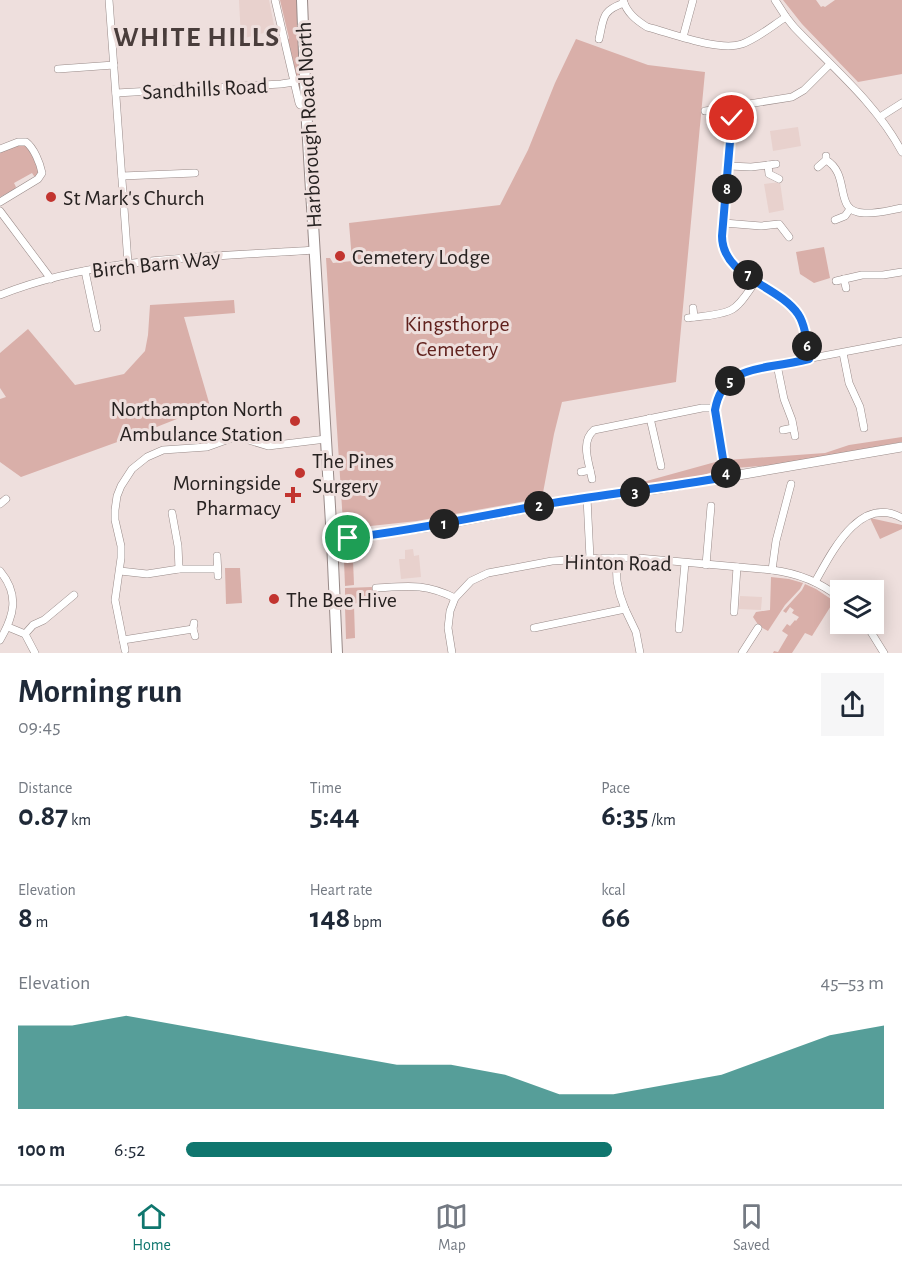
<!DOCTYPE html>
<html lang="en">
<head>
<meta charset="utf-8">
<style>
  :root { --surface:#fff; --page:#f6f6f7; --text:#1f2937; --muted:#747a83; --line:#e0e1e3; --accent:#0f766e }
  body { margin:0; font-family:"Alegreya Sans",sans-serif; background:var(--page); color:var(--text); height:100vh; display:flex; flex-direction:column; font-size:22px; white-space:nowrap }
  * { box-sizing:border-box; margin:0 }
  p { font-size:20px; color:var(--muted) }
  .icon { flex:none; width:33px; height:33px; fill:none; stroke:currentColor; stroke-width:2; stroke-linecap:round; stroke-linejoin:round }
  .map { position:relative; height:653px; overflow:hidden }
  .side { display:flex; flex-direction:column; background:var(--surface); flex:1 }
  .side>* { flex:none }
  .controls { position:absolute; left:830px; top:580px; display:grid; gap:12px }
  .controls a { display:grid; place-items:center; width:54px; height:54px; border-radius:0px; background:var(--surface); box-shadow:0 3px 15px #0003; font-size:30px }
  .pin { position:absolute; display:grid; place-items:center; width:51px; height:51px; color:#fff; margin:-26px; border:3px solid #fff; border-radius:50%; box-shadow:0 2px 6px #0007 }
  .km { position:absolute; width:30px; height:30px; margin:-15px; border-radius:50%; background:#222; color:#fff; font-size:16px; line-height:30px; text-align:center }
  .round { display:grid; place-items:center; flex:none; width:63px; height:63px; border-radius:0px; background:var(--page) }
  .overview { display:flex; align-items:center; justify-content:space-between; height:102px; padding:0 18px }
  h1 { font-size:33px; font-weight:700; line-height:45px }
  .stats { display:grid; grid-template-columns:repeat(3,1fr); gap:9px; height:102px; padding:6px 18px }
  .stats div { display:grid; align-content:center }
  .stats b { font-size:30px; font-weight:700 }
  .stats small { font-size:16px; font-weight:400 }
  .stats p { font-size:16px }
  .chart { height:168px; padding:12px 18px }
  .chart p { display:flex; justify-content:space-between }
  .chart svg { width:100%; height:108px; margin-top:6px; fill:var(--accent); opacity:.7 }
  ul { padding:0 18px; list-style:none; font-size:20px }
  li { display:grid; grid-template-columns:96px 72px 1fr; align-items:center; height:45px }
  li i { height:15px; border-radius:8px; background:var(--accent) }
  .tab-bar { display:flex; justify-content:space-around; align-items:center; height:84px; border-top:2px solid var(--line); background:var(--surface); font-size:16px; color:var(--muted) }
  .tab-bar a { display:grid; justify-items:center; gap:3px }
  .tab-bar .active { color:var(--accent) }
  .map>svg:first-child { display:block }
</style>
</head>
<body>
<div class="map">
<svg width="902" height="653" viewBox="0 0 902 653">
  <rect width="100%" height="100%" fill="#eedfdd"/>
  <g fill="#e8d1cd">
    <path d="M 239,0 L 269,0 L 275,30 L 241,39 Z"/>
    <path d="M 798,127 L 801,146 L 773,151 L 770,131 Z"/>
    <path d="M 780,182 L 784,210 L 769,213 L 764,184 Z"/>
    <path d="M 413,549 L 414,556 L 419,555 L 421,577 L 401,579 L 399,559 L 405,559 L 405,550 Z"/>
    <path d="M 740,596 L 762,597 L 761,610 L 739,609 Z"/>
  </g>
  <g fill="#d9afa9">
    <path d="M 280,0 L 298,0 L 301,95 L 300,95 L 287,41 L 289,38 Z"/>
    <path d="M 783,0 L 816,0 L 821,7 L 823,6 L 825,7 L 835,0 L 902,0 L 902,74 L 858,82 L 802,24 Z"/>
    <path d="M 576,39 L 648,65 L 705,72 L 676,382 L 562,402 L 554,434 L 542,498 L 417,521 L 352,528 L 346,526 L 343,523 L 326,258 L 330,258 L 333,263 L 352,261 L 349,223 L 500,205 L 528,150 L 555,83 Z"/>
    <path d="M 21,144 L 28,146 L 39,170 L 37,176 L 34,176 L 32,173 L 14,183 L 16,187 L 15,189 L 0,197 L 0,152 Z"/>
    <path d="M 824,247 L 830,278 L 814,283 L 800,274 L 796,252 Z"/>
    <path d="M 234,300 L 235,313 L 184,317 L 210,406 L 131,437 L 21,477 L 0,462 L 0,399 L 6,397 L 0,388 L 0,353 L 28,329 L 75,385 L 124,374 L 145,351 L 148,335 L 150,305 Z"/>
    <path d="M 902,437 L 902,442 L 774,465 L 735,468 L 730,466 L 727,460 L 825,453 L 849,445 Z"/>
    <path d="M 719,461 L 718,469 L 715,471 C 691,480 656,489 632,485 Z"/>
    <path d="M 870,518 L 902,525 L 902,529 L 880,539 Z"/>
    <path d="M 353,560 L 354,585 L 345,586 L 344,561 Z"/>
    <path d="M 225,568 L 240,568 L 242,603 L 226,604 Z"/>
    <path d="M 771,577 L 789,579 L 803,583 L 800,589 L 785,605 L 768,631 L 759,626 L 753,617 L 756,612 L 770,610 Z"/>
    <path d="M 805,584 L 816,589 L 834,601 L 812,636 L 805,633 L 792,653 L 773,653 L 774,651 L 778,652 L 788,635 L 782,631 L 787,624 L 790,626 L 795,620 L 796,621 L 799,617 L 792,613 L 794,610 L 790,607 L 786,613 L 783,611 L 802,590 Z"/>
    <path d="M 372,587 L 373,602 L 345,604 L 345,588 Z"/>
    <path d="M 345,606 L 354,606 L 355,638 L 346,639 Z"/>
  </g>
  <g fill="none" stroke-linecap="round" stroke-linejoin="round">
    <g stroke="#988a88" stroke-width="8">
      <g id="minor">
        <path d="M 109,0 L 128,263"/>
        <path d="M 275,0 L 299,103 L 300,105 L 306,107"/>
        <path d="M 623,0 C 627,13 636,20 647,27 C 671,33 719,52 742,44 C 758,38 772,26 786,17"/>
        <path d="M 775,0 L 786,17 L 794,27 C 832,67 876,103 902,152"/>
        <path d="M 683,37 L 693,0"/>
        <path d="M 599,39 C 604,18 601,11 624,3"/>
        <path d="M 58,69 L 114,65"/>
        <path d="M 116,93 L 281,84 L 294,82"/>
        <path d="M 731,107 L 732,125 L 722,236 C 722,276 778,285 798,314 C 806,326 807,345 809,359"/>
        <path d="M 705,111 L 792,97 L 804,90 L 830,64"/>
        <path d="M 880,117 L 902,103"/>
        <path d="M 0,149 L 18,142 L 26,142 C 34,148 40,163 42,173 L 38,179 L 0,202"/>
        <path d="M 826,160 C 852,175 832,212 864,213 C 877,214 890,210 902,208"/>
        <path d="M 768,165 L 769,174 L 779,179"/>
        <path d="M 729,166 L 751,167 L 776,164"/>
        <path d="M 818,167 L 826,160 L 826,156"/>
        <path d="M 122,176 L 195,173"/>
        <path d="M 0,211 L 51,279"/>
        <path d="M 835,220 L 845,216 L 850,209"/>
        <path d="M 724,223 L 761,226 L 779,224 L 789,237"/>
        <path d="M 85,271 L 97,328"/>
        <path d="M 844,279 L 846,288"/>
        <path d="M 836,281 L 862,275 L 883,275 L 902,272"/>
        <path d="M 0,295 C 97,256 211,257 315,250"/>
        <path d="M 693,308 L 694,317"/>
        <path d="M 688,318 C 701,316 719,316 731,310 C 741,305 749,290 756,281"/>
        <path d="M 843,353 L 849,383 L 860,407 L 864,428"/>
        <path d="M 777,365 L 784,399 L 792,420 L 795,436"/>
        <path d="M 650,418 L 661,466"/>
        <path d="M 783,430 L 793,428"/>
        <path d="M 581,472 L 590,470"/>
        <path d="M 726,477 L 715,408 L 720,394 L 724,387 L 735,377 L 749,370 L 902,341"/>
        <path d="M 592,479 C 589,462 580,442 594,430 L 702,408 L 715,408"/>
        <path d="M 587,498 L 590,558"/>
        <path d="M 0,504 L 6,499"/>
        <path d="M 172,513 L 178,546 L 179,569"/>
        <path d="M 217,556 L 218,576"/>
        <path d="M 616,558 L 617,581 L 620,595 L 625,609 L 636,632 L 640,653"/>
        <path d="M 706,565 L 711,506"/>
        <path d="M 772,570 L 776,541 L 791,484"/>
        <path d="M 0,571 C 20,595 14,616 0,640"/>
        <path d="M 120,571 L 147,574 L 179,569 L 217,569"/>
        <path d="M 815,582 C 832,552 860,494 902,518"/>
        <path d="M 376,588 C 408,586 425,583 455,598"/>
        <path d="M 734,612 L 737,567"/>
        <path d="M 194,623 L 193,629 L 195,636"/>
        <path d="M 866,624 L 884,653"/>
        <path d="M 8,627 L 25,634 L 35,653"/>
        <path d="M 534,628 L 625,609"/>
        <path d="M 679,629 L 685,563"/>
        <path d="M 25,634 L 33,625 L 44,620 L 74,595"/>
        <path d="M 123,640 L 193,629"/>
        <path d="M 125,650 L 115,600 L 121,558 L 121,546 L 115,520 L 115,510 L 117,496 L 121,486 L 132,469 L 147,457 L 163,450 L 207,447 L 232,438 L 242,438 L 268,446 L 326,439"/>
        <path d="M 452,653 L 448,628 L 450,611 L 455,598 L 471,581 L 488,573 L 552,561 L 603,558 L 638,558 L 772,570 C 797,573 820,582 840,598"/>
        <path d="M 742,653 L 758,628"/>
      </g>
    </g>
    <g stroke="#988a88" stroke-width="10">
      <path id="major" d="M 332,540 L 435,526 L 566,501 L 657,489 L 902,447"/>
    </g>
    <g stroke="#988a88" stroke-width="12">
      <path id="highway" d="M 302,0 L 306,107 L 332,540 L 337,653"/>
    </g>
    <use href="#minor" stroke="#fff" stroke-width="7"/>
    <use href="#major" stroke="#fff" stroke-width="9"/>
    <use href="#highway" stroke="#fff" stroke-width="10"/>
  </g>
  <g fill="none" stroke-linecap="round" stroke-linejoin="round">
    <g stroke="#fff" stroke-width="12">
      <path id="route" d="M 348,538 C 419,530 489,514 559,502 C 615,493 671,487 726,477 L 715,410 C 721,376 743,371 772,366 C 785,364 797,362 809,359 C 807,345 806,326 798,314 C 778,285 722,277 722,236 L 732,118"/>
    </g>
    <use href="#route" stroke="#1a73e8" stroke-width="8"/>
  </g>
  <g fill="#c2342f" stroke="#eedfdd" stroke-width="2">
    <circle cx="51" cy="197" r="6"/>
    <circle cx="340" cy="256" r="6"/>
    <circle cx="295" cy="421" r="6"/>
    <circle cx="300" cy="473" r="6"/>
    <path d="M290 486h6v6h6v6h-6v6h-6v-6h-6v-6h6z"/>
    <circle cx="274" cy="599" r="6"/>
  </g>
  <g text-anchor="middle" stroke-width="6" stroke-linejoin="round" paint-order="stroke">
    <g font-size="22" fill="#272221" stroke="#eedfdd">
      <text transform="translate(205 88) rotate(-3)" y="8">Sandhills Road</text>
      <text transform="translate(308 125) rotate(-93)" y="8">Harborough Road North</text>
      <text transform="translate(156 263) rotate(-6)" y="8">Birch Barn Way</text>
      <text transform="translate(618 562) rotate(1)" y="8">Hinton Road</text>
    </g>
    <g font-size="22" fill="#272221" stroke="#eedfdd" text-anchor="start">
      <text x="63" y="205">St Mark's Church</text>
      <text x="352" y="264">Cemetery Lodge</text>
      <text x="283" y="416" text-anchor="end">Northampton North<tspan x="283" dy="25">Ambulance Station</tspan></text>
      <text x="312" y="468">The Pines<tspan x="312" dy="25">Surgery</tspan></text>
      <text x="281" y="490" text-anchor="end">Morningside<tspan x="281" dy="25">Pharmacy</tspan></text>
      <text x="286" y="607">The Bee Hive</text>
    </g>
    <g font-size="22" fill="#61221e" stroke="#eedfdd">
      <text x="457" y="331">Kingsthorpe<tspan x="457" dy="25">Cemetery</tspan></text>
    </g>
    <g font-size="28" font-weight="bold" letter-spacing="1.5" fill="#493d3b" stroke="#eedfdd">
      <text x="197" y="46">WHITE HILLS</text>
    </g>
  </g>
</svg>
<div class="controls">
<a><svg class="icon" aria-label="layers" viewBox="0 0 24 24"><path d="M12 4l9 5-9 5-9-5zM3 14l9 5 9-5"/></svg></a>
</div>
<div class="pin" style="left:348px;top:538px;background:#1e9e55"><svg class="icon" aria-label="arrive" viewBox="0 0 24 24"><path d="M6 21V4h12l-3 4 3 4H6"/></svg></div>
<div class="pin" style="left:732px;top:118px;background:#d93025"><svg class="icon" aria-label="check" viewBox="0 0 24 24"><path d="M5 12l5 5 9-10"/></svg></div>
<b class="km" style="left:444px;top:524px">1</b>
<b class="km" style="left:539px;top:506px">2</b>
<b class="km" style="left:635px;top:492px">3</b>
<b class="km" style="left:726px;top:473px">4</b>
<b class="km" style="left:730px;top:381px">5</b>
<b class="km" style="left:807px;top:346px">6</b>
<b class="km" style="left:748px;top:275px">7</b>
<b class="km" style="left:727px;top:189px">8</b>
</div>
<section class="side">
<div class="overview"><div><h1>Morning run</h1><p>09:45</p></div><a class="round"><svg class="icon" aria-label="share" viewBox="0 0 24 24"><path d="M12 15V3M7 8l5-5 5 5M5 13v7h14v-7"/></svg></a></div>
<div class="stats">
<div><p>Distance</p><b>0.87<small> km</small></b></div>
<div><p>Time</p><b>5:44</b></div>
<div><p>Pace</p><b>6:35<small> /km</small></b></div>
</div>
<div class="stats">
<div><p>Elevation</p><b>8<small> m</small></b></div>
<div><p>Heart rate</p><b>148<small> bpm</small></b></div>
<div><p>kcal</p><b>66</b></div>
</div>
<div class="chart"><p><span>Elevation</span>45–53 m</p>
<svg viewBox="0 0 160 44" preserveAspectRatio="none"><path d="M0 44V10L10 10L20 6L30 10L40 14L50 18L60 22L70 26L80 26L90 30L100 38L110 38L120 34L130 30L140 22L150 14L160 10V44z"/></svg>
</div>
<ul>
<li><b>100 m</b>6:52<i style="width:61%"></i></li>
</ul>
</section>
<nav class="tab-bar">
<a class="active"><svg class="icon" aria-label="home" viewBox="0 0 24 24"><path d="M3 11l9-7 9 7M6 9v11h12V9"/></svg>Home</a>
<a><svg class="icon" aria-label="map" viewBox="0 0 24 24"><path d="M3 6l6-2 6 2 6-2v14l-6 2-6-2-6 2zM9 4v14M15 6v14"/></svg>Map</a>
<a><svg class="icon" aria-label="saved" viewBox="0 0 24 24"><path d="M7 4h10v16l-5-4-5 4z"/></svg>Saved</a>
</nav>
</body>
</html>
